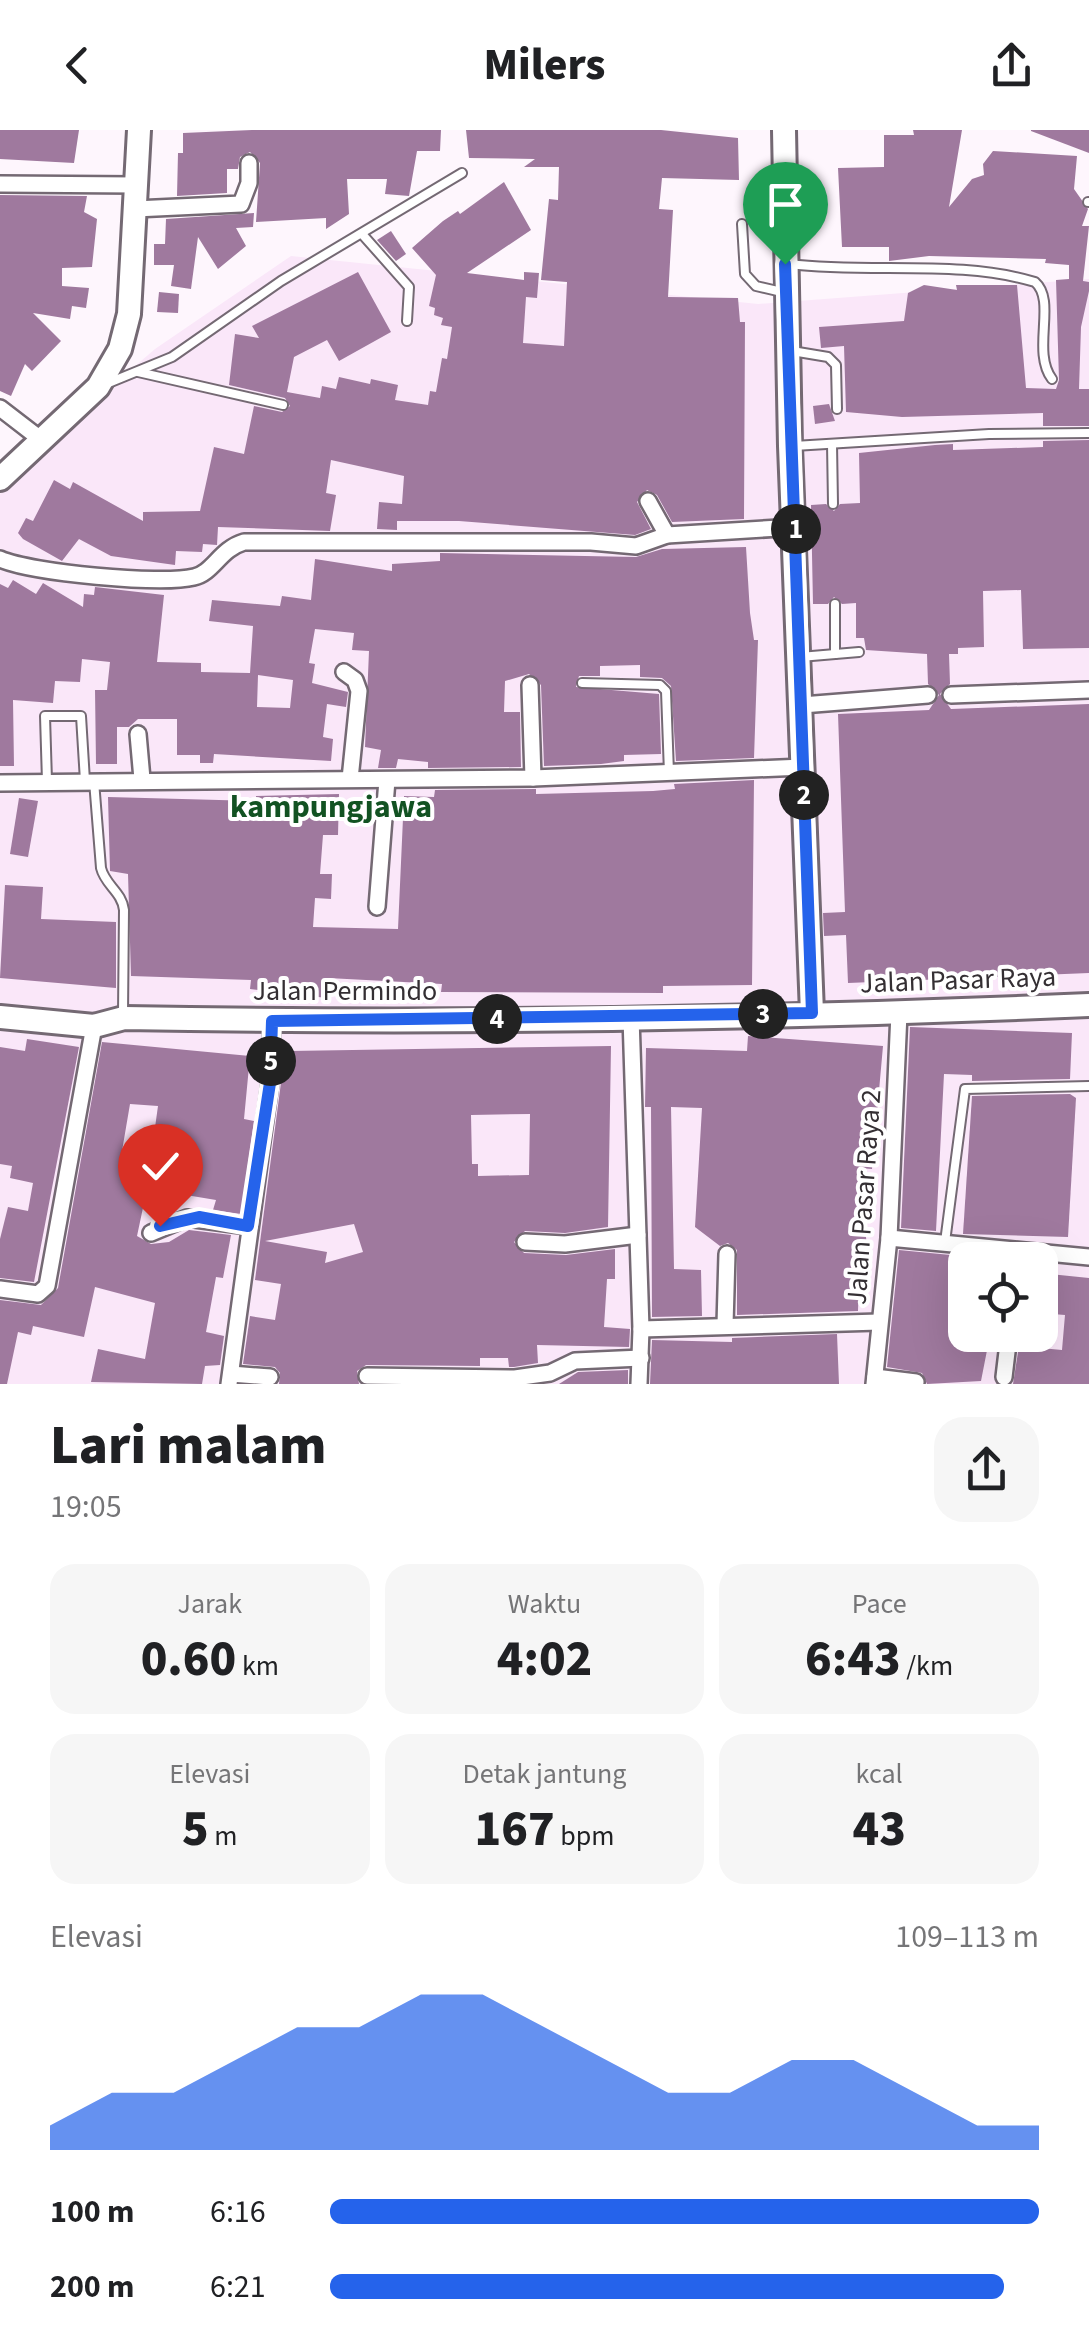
<!DOCTYPE html>
<html lang="id">
<head>
<meta charset="utf-8">
<style>
  :root { --surface:#fff; --page:#f6f6f6; --text:#202124; --muted:#757577; --accent:#2563eb }
  body { margin:0; font-family:"Source Sans 3",sans-serif; background:var(--page); color:var(--text); height:100vh; display:flex; flex-direction:column; font-size:38px; white-space:nowrap }
  * { box-sizing:border-box; margin:0 }
  p { font-size:32px; color:var(--muted) }
  .icon { flex:none; width:55px; height:55px; fill:none; stroke:currentColor; stroke-width:2; stroke-linecap:round; stroke-linejoin:round }
  .map { position:relative; height:1254px; overflow:hidden }
  .details { display:flex; flex-direction:column; background:var(--surface); flex:1 }
  .details>* { flex:none }
  .fabs { position:absolute; left:948px; top:1112px; display:grid; gap:20px }
  .fabs a { display:grid; place-items:center; width:110px; height:110px; border-radius:20px; background:var(--surface); box-shadow:0 10px 40px #0002; font-size:50px }
  .pin { position:absolute; display:grid; place-items:center; width:85px; height:85px; color:#fff; margin:-102px -42px; border-radius:50% 50% 50% 0; rotate:-45deg; box-shadow:0 0 10px #0007 }
  .pin .icon { rotate:45deg }
  .km { position:absolute; width:50px; height:50px; margin:-25px; border-radius:50%; background:#222; color:#fff; font-size:28px; line-height:50px; text-align:center }
  .round { display:grid; place-items:center; flex:none; width:105px; height:105px; border-radius:30px; background:var(--page) }
  .headline { display:flex; align-items:center; justify-content:space-between; height:170px; padding:0 50px }
  h1 { font-size:55px; font-weight:800; line-height:75px }
  .metrics { display:grid; grid-template-columns:repeat(3,1fr); gap:15px; height:170px; padding:10px 50px }
  .metrics div { display:grid; align-content:center; border-radius:25px; background:var(--page); text-align:center }
  .metrics b { font-size:50px; font-weight:800 }
  .metrics small { font-size:28px; font-weight:400 }
  .metrics p { font-size:28px }
  .chart { height:280px; padding:20px 50px }
  .chart p { display:flex; justify-content:space-between }
  .chart svg { width:100%; height:180px; margin-top:10px; fill:var(--accent); opacity:.7 }
  ul { padding:0 50px; list-style:none; font-size:32px }
  li { display:grid; grid-template-columns:160px 120px 1fr; align-items:center; height:75px }
  li i { height:25px; border-radius:12px; background:var(--accent) }
  header { display:flex; justify-content:space-between; align-items:center; height:130px; padding:0 50px; background:var(--surface); font-size:45px; font-weight:800 }
  .map>svg:first-child { display:block }
</style>
</head>
<body>
<header><svg class="icon" aria-label="back" viewBox="0 0 24 24"><path d="M15 5l-7 7 7 7"/></svg>Milers<svg class="icon" aria-label="share" viewBox="0 0 24 24"><path d="M12 15V3M7 8l5-5 5 5M5 13v7h14v-7"/></svg></header>
<div class="map">
<svg width="1089" height="1254" viewBox="0 0 1089 1254">
  <rect width="100%" height="100%" fill="#fef6fd"/>
  <path fill="#fae7f9" fill-rule="evenodd" d="M 291,126 L 758,174 L 1089,149 L 1089,1254 L 0,1254 L 0,364 L 27,329 L 155,219 ZM 965,1130 L 1040,1130 L 1040,1205 L 965,1205 Z"/>
  <g fill="#9f799e" fill-rule="evenodd">
    <path d="M 0,0 L 79,0 L 74,33 L 0,29 Z"/>
    <path d="M 252,0 L 441,0 L 440,21 L 417,21 L 409,66 L 385,64 L 387,49 L 347,49 L 349,84 L 326,99 L 326,88 L 256,92 L 260,33 L 250,22 L 240,27 L 238,39 L 227,39 L 227,63 L 177,66 L 178,23 L 183,23 L 183,3 Z"/>
    <path d="M 466,0 L 661,0 L 738,8 L 739,50 L 662,48 L 659,79 L 673,80 L 668,167 L 738,168 L 740,192 L 745,192 L 744,389 L 672,392 L 657,365 L 647,360 L 637,372 L 651,399 L 635,405 L 459,391 L 397,391 L 397,400 L 377,399 L 379,372 L 402,374 L 404,346 L 331,330 L 326,363 L 336,365 L 330,401 L 218,397 L 217,415 L 203,414 L 202,422 L 176,421 L 175,435 L 111,426 L 79,409 L 62,431 L 23,409 L 18,403 L 26,388 L 33,391 L 54,350 L 70,359 L 73,352 L 143,391 L 143,382 L 200,381 L 214,317 L 244,324 L 254,276 L 282,282 L 290,276 L 285,268 L 229,255 L 235,204 L 259,208 L 252,196 L 358,142 L 391,202 L 339,231 L 327,210 L 294,227 L 287,262 L 320,268 L 322,256 L 336,259 L 339,247 L 370,254 L 371,249 L 398,255 L 395,270 L 428,275 L 430,261 L 436,262 L 442,228 L 447,229 L 452,197 L 441,195 L 443,188 L 434,185 L 435,178 L 429,176 L 436,145 L 412,118 L 443,91 L 458,81 L 460,84 L 504,52 L 531,100 L 467,143 L 524,150 L 524,142 L 539,143 L 537,168 L 526,167 L 523,213 L 564,216 L 567,152 L 541,150 L 549,69 L 558,70 L 559,37 L 524,37 L 535,29 L 469,28 Z"/>
    <path d="M 913,0 L 962,0 L 949,77 L 972,49 L 984,45 L 983,34 L 993,21 L 1077,26 L 1074,59 L 1088,79 L 1082,96 L 1089,96 L 1083,151 L 1089,152 L 1089,161 L 1081,197 L 1079,259 L 1089,259 L 1089,296 L 1043,296 L 1043,283 L 902,287 L 846,282 L 844,216 L 821,218 L 819,197 L 904,191 L 908,163 L 924,155 L 957,160 L 956,155 L 1017,155 L 1026,258 L 1056,259 L 1059,250 L 1056,150 L 1069,149 L 1069,135 L 1045,133 L 1046,129 L 929,126 L 889,131 L 889,117 L 842,117 L 838,38 L 884,37 L 884,5 L 914,5 Z"/>
    <path d="M 1031,0 L 1089,0 L 1089,23 L 1031,1 Z"/>
    <path d="M 0,65 L 87,66 L 84,82 L 97,89 L 92,137 L 62,138 L 62,156 L 89,158 L 86,178 L 72,176 L 70,189 L 33,183 L 61,211 L 32,241 L 25,234 L 11,266 L 0,261 Z"/>
    <path d="M 254,83 L 253,97 L 236,98 L 246,116 L 218,139 L 198,107 L 191,159 L 171,156 L 174,135 L 154,135 L 154,114 L 165,114 L 166,89 Z"/>
    <path d="M 391,101 L 406,124 L 396,131 L 377,110 Z"/>
    <path d="M 159,162 L 179,164 L 178,183 L 157,182 Z"/>
    <path d="M 829,274 L 835,291 L 815,294 L 813,276 Z"/>
    <path d="M 1089,310 L 1089,518 L 1023,519 L 1021,460 L 983,461 L 984,517 L 958,518 L 958,524 L 949,524 L 950,554 L 940,564 L 951,579 L 1089,574 L 1089,843 L 848,853 L 846,805 L 824,806 L 823,783 L 845,782 L 838,584 L 929,580 L 939,565 L 928,554 L 927,524 L 866,520 L 864,508 L 856,508 L 856,473 L 842,474 L 834,467 L 828,474 L 813,474 L 811,375 L 826,374 L 834,381 L 840,374 L 860,373 L 859,323 L 935,315 L 953,314 L 953,320 L 1043,317 L 1043,311 Z"/>
    <path d="M 746,417 L 750,483 L 754,510 L 758,510 L 754,628 L 676,631 L 671,556 L 662,548 L 640,547 L 640,535 L 600,536 L 600,546 L 579,546 L 576,557 L 659,564 L 661,624 L 624,625 L 624,631 L 601,634 L 544,636 L 541,555 L 529,544 L 505,551 L 504,582 L 520,582 L 521,637 L 428,638 L 428,632 L 398,629 L 396,638 L 378,638 L 381,620 L 365,617 L 369,521 L 352,520 L 354,503 L 315,499 L 309,533 L 315,534 L 312,553 L 348,562 L 346,577 L 327,574 L 323,607 L 333,609 L 331,631 L 214,624 L 213,633 L 200,633 L 200,625 L 177,625 L 177,589 L 138,589 L 129,597 L 117,597 L 117,634 L 96,634 L 95,560 L 107,560 L 110,532 L 82,529 L 80,552 L 55,551 L 53,573 L 13,570 L 14,636 L 0,636 L 0,454 L 8,458 L 13,450 L 36,464 L 43,453 L 83,477 L 84,464 L 94,465 L 95,457 L 164,465 L 157,532 L 201,533 L 201,542 L 250,543 L 253,496 L 209,491 L 212,470 L 280,476 L 282,466 L 311,470 L 315,429 L 392,441 L 392,434 L 440,431 L 440,423 L 636,427 L 662,419 ZM 258,545 L 293,550 L 290,578 L 257,577 Z"/>
    <path d="M 754,650 L 752,855 L 663,856 L 663,863 L 441,862 L 442,854 L 328,848 L 327,868 L 250,859 L 251,850 L 131,846 L 128,744 L 110,741 L 108,667 L 256,671 L 256,666 L 339,664 L 338,705 L 323,705 L 320,744 L 332,744 L 331,769 L 315,768 L 313,797 L 398,799 L 404,666 L 434,667 L 435,660 L 536,659 L 536,664 L 653,661 L 675,659 L 674,654 Z"/>
    <path d="M 19,668 L 38,671 L 28,727 L 10,724 Z"/>
    <path d="M 5,755 L 43,757 L 41,789 L 116,792 L 116,858 L 0,848 Z"/>
    <path d="M 910,897 L 1072,903 L 1070,949 L 972,951 L 972,945 L 944,944 L 936,1101 L 901,1098 Z"/>
    <path d="M 748,906 L 883,916 L 872,1039 L 859,1038 L 867,1117 L 860,1118 L 858,1181 L 737,1185 L 737,1120 L 728,1113 L 720,1116 L 695,1097 L 702,978 L 671,977 L 674,1139 L 701,1140 L 702,1186 L 652,1187 L 651,977 L 645,977 L 646,918 L 747,921 Z"/>
    <path d="M 27,909 L 79,917 L 34,1152 L 0,1148 L 0,1109 L 8,1077 L 28,1081 L 33,1053 L 10,1048 L 12,1036 L 0,1034 L 0,917 L 25,921 Z"/>
    <path d="M 102,912 L 250,926 L 244,989 L 254,991 L 241,1084 L 213,1080 L 216,1070 L 156,1060 L 153,1075 L 144,1073 L 137,1106 L 151,1114 L 169,1112 L 189,1100 L 231,1105 L 223,1148 L 216,1147 L 206,1202 L 224,1206 L 220,1235 L 205,1236 L 202,1254 L 91,1252 L 98,1219 L 145,1229 L 155,1173 L 95,1157 L 84,1207 L 33,1196 L 31,1205 L 18,1202 L 7,1254 L 0,1254 L 0,1170 L 41,1175 L 58,1158 ZM 130,974 L 158,976 L 151,1026 L 122,1021 Z"/>
    <path d="M 611,916 L 608,1097 L 565,1103 L 525,1101 L 514,1112 L 524,1123 L 566,1125 L 615,1119 L 615,1149 L 607,1149 L 604,1197 L 630,1199 L 629,1217 L 537,1215 L 538,1233 L 514,1237 L 509,1237 L 508,1228 L 480,1228 L 480,1236 L 366,1235 L 357,1241 L 359,1254 L 279,1254 L 280,1243 L 275,1237 L 243,1234 L 250,1186 L 275,1190 L 281,1154 L 255,1150 L 282,945 L 291,944 L 290,921 ZM 530,984 L 529,1045 L 478,1046 L 478,1034 L 472,1034 L 471,985 ZM 354,1094 L 363,1122 L 325,1133 L 327,1122 L 265,1111 Z"/>
    <path d="M 1070,964 L 1076,968 L 1068,1107 L 963,1104 L 972,966 Z"/>
    <path d="M 899,1120 L 1002,1130 L 965,1130 L 964,1205 L 990,1205 L 981,1251 L 927,1254 L 922,1243 L 887,1237 Z"/>
    <path d="M 1040,1143 L 1089,1148 L 1089,1254 L 1013,1254 L 1019,1216 L 1062,1220 L 1065,1185 L 1040,1183 Z"/>
    <path d="M 837,1204 L 839,1254 L 650,1254 L 652,1210 L 732,1212 L 732,1208 Z"/>
    <path d="M 628,1240 L 628,1254 L 559,1254 L 578,1242 Z"/>
  </g>
  <g fill="none" stroke-linecap="round" stroke-linejoin="round">
    <g stroke="#746973" stroke-width="12">
      <g id="service">
        <path d="M 1088,72 L 1089,72"/>
        <path d="M 742,94 L 745,144 L 756,156 L 782,162"/>
        <path d="M 362,104 L 409,157 L 407,191"/>
        <path d="M 790,134 C 871,144 958,129 1035,152 C 1057,171 1031,221 1052,249"/>
        <path d="M 792,221 L 828,227 L 836,235 L 837,279"/>
        <path d="M 138,242 L 283,275"/>
        <path d="M 106,254 L 172,227 L 281,151 L 462,43"/>
        <path d="M 832,314 L 833,374"/>
        <path d="M 794,316 L 989,304 L 1089,303"/>
        <path d="M 835,474 L 835,524"/>
        <path d="M 800,527 L 859,522"/>
        <path d="M 582,553 L 660,555 L 666,561 L 669,643"/>
        <path d="M 47,651 L 45,586 L 81,586 L 85,651"/>
        <path d="M 94,651 L 101,738 C 105,755 122,762 124,780 L 123,883"/>
        <path d="M 945,1112 L 965,959 L 1089,956"/>
      </g>
    </g>
    <g stroke="#746973" stroke-width="20">
      <g id="minor">
        <path d="M 0,54 L 136,55"/>
        <path d="M 135,79 L 241,74 L 249,53 L 249,33"/>
        <path d="M 0,278 L 39,308"/>
        <path d="M 648,371 L 667,405"/>
        <path d="M 0,429 C 32,443 161,455 194,447 C 213,443 220,419 244,412 L 591,412 L 636,416 L 667,405 L 796,397"/>
        <path d="M 344,542 L 355,550 L 359,561 L 350,649"/>
        <path d="M 530,555 L 533,648"/>
        <path d="M 951,565 L 1089,560"/>
        <path d="M 802,575 L 928,565"/>
        <path d="M 138,604 L 142,649"/>
        <path d="M 0,653 L 533,648 L 803,637"/>
        <path d="M 377,777 L 387,650"/>
        <path d="M 631,887 L 641,1199 L 639,1254"/>
        <path d="M 151,1103 L 187,1088 L 248,1096"/>
        <path d="M 889,1108 L 1089,1127"/>
        <path d="M 525,1112 L 565,1114 L 638,1105"/>
        <path d="M 0,1159 L 38,1164 L 47,1156 L 94,896"/>
        <path d="M 725,1195 L 727,1124"/>
        <path d="M 641,1199 L 879,1192"/>
        <path d="M 231,1244 L 270,1247"/>
        <path d="M 367,1246 L 515,1248 L 550,1243 L 575,1231 L 641,1228"/>
        <path d="M 875,1247 L 916,1252"/>
        <path d="M 1004,1247 L 1009,1205"/>
        <path d="M 229,1254 L 270,953 L 272,891"/>
        <path d="M 874,1254 L 889,1108 L 899,883"/>
      </g>
    </g>
    <g stroke="#746973" stroke-width="28">
      <g id="secondary">
        <path d="M 784,0 L 790,316 L 812,883"/>
        <path d="M 0,349 L 98,257 L 120,219 L 129,184 L 139,0"/>
        <path d="M 0,887 L 94,896 L 124,888 C 445,894 768,889 1089,875"/>
      </g>
    </g>
    <use href="#service" stroke="#fff" stroke-width="8"/>
    <use href="#minor" stroke="#fff" stroke-width="15"/>
    <use href="#secondary" stroke="#fff" stroke-width="22"/>
  </g>
  <g fill="none" stroke-linecap="round" stroke-linejoin="round">
    <g stroke="#fff" stroke-width="20">
      <path id="route" d="M 160,1096 L 199,1087 L 248,1096 L 270,953 L 272,891 L 812,883 L 785,134"/>
    </g>
    <use href="#route" stroke="#2563eb" stroke-width="12"/>
  </g>
  <g text-anchor="middle" stroke-width="8" stroke-linejoin="round" paint-order="stroke">
    <g font-size="28" fill="#342f33" stroke="#fff">
      <text transform="translate(958 849) rotate(-2)" y="10">Jalan Pasar Raya</text>
      <text x="345" y="870">Jalan Permindo</text>
      <text transform="translate(863 1067) rotate(-86)" y="10">Jalan Pasar Raya 2</text>
    </g>
    <g font-size="32" font-weight="bold" fill="#125222" stroke="#fff">
      <text x="331" y="687">kampungjawa</text>
    </g>
  </g>
</svg>
<div class="fabs">
<a><svg class="icon" aria-label="locate" viewBox="0 0 24 24"><circle cx="12" cy="12" r="6"/><path d="M12 2v4M12 18v4M2 12h4M18 12h4"/></svg></a>
</div>
<div class="pin" style="left:785px;top:134px;background:#1e9e55"><svg class="icon" aria-label="arrive" viewBox="0 0 24 24"><path d="M6 21V4h12l-3 4 3 4H6"/></svg></div>
<div class="pin" style="left:160px;top:1096px;background:#d93025"><svg class="icon" aria-label="check" viewBox="0 0 24 24"><path d="M5 12l5 5 9-10"/></svg></div>
<b class="km" style="left:796px;top:399px">1</b>
<b class="km" style="left:804px;top:665px">2</b>
<b class="km" style="left:763px;top:884px">3</b>
<b class="km" style="left:497px;top:889px">4</b>
<b class="km" style="left:271px;top:931px">5</b>
</div>
<section class="details">
<div class="headline"><div><h1>Lari malam</h1><p>19:05</p></div><a class="round"><svg class="icon" aria-label="share" viewBox="0 0 24 24"><path d="M12 15V3M7 8l5-5 5 5M5 13v7h14v-7"/></svg></a></div>
<div class="metrics">
<div><p>Jarak</p><b>0.60<small> km</small></b></div>
<div><p>Waktu</p><b>4:02</b></div>
<div><p>Pace</p><b>6:43<small> /km</small></b></div>
</div>
<div class="metrics">
<div><p>Elevasi</p><b>5<small> m</small></b></div>
<div><p>Detak jantung</p><b>167<small> bpm</small></b></div>
<div><p>kcal</p><b>43</b></div>
</div>
<div class="chart"><p><span>Elevasi</span>109–113 m</p>
<svg viewBox="0 0 160 44" preserveAspectRatio="none"><path d="M0 44V38L10 30L20 30L30 22L40 14L50 14L60 6L70 6L80 14L90 22L100 30L110 30L120 22L130 22L140 30L150 38L160 38V44z"/></svg>
</div>
<ul>
<li><b>100 m</b>6:16<i style="width:100%"></i></li>
<li><b>200 m</b>6:21<i style="width:95%"></i></li>
</ul>
</section>
</body>
</html>
